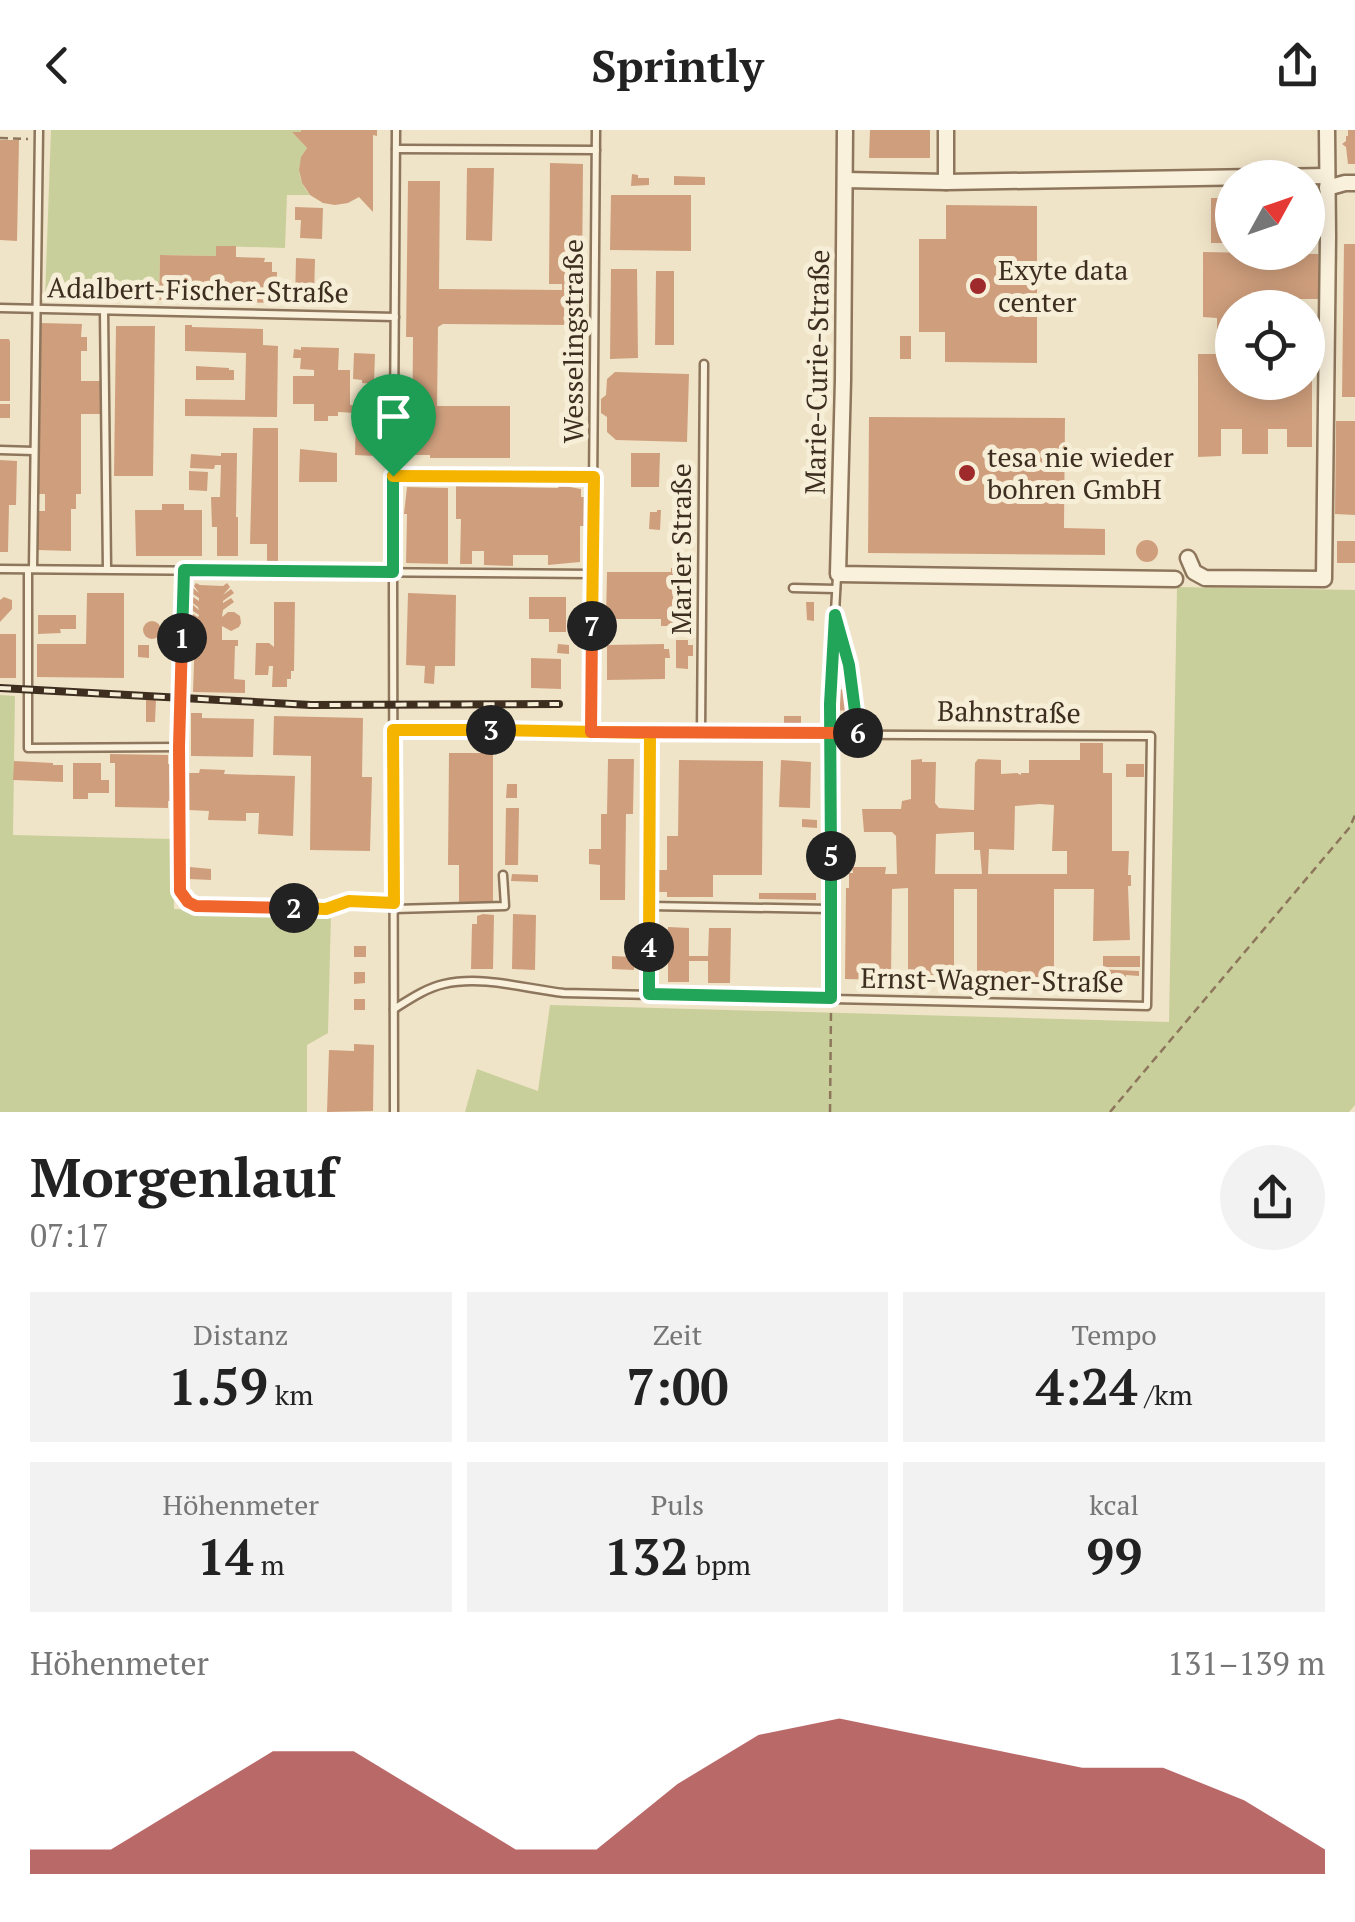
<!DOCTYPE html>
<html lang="de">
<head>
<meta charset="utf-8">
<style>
  :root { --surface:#fff; --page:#f2f2f2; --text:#222; --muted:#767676; --accent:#9e2a2b }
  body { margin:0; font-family:"PT Serif",serif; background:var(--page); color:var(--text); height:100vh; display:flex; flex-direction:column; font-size:38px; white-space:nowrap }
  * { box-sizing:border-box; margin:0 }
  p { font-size:32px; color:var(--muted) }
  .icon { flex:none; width:55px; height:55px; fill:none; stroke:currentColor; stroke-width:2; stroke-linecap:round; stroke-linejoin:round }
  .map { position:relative; height:982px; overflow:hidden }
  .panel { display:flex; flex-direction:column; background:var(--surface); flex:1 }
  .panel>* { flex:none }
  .needle { width:65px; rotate:50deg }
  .tools { position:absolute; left:1215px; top:30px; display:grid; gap:20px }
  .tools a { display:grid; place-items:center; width:110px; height:110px; border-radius:50%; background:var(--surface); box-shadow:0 5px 25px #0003; font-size:50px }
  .pin { position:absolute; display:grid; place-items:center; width:85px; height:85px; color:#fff; margin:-102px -42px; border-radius:50% 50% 50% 0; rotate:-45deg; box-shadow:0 0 10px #0007 }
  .pin .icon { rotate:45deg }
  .km { position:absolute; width:50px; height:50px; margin:-25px; border-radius:50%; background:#222; color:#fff; font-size:28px; line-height:50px; text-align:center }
  .round { display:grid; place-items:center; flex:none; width:105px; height:105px; border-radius:52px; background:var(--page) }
  .summary { display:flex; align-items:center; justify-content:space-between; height:170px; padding:0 30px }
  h1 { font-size:55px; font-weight:800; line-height:75px }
  .stats { display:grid; grid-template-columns:repeat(3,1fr); gap:15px; height:170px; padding:10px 30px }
  .stats div { display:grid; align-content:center; border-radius:0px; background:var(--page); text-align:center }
  .stats b { font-size:50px; font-weight:800 }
  .stats small { font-size:28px; font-weight:400 }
  .stats p { font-size:28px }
  .chart { height:280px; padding:20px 30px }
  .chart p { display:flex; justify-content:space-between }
  .chart svg { width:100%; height:180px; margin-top:10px; fill:var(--accent); opacity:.7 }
  header { display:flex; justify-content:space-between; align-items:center; height:130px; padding:0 30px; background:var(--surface); font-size:45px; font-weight:800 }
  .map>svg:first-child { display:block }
</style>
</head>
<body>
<header><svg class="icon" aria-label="back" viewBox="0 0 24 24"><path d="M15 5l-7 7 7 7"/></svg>Sprintly<svg class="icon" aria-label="share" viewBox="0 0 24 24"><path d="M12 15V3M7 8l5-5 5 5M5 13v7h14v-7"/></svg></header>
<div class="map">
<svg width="1355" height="982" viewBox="0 0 1355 982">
  <rect width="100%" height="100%" fill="#f0e4c8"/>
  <g fill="#c9cf9b">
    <path d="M 51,0 L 301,0 L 301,2 L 293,3 L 307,18 C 296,34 297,50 310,65 L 287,65 L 285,118 L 217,116 L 216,126 L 160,125 L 159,170 L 45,168 Z"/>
    <path d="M 1177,457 L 1355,460 L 1355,975 L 1349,982 L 465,982 L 477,939 L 538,961 L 550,875 L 1169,892 Z"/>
    <path d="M 0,565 L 15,566 L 13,705 L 173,709 L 174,779 L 331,784 L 328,903 L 307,915 L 307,982 L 0,982 Z"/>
  </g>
  <g fill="#cf9f7d" fill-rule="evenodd">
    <path d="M 301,0 L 377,0 L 377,6 L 373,5 L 373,82 L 359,67 L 348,73 L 335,75 L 323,73 L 310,65 L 302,53 L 299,40 L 301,27 L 307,18 L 292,2 L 301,2 Z"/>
    <path d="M 870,0 L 930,0 L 930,28 L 869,28 Z"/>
    <path d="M 1348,0 L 1355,0 L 1355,34 L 1348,34 L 1346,17 L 1342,14 L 1346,11 L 1346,6 L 1348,6 Z"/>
    <path d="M 0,10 L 19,10 L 17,111 L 0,110 Z"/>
    <path d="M 550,33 L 583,34 L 582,154 L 568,154 L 568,160 L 572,160 L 571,195 L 443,194 L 438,197 L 437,276 L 510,276 L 510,328 L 430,328 L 430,325 L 412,325 L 413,207 L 406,207 L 408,51 L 440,51 L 439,159 L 562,160 L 562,154 L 549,154 Z"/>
    <path d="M 467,38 L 494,38 L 492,111 L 466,110 Z"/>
    <path d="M 632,44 L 638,45 L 638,48 L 649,48 L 649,55 L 631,56 Z"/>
    <path d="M 674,46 L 705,47 L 705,55 L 674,55 Z"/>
    <path d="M 611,65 L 691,65 L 691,121 L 610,120 Z"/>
    <rect x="1211" y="68" width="21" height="45"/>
    <path d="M 946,75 L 1037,76 L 1037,233 L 945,232 L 945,202 L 919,202 L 919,109 L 946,109 Z"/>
    <path d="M 295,77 L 323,78 L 322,109 L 300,108 L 301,90 L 295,90 Z"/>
    <path d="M 1344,114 L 1355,114 L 1355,267 L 1342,267 Z"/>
    <path d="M 216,116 L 236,116 L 236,127 L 265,128 L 264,132 L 272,132 L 272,142 L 277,142 L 276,173 L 159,170 L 160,125 L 216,126 Z"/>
    <path d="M 1203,122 L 1318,124 L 1319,169 L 1300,169 L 1300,178 L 1232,178 L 1232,215 L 1217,215 L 1217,188 L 1203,187 Z"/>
    <path d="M 296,128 L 315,129 L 314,168 L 295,168 Z"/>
    <path d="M 611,139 L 637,139 L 638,228 L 610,229 Z"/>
    <path d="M 656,141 L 674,141 L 674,215 L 655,215 Z"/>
    <path d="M 40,193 L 82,194 L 81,207 L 87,207 L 87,221 L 81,221 L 81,251 L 100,251 L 100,284 L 81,284 L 81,364 L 76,364 L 76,379 L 71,379 L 71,421 L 38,420 L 38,381 L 45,381 L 45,364 L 39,364 Z"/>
    <path d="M 185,195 L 192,195 L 192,197 L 263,199 L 263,215 L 278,216 L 277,287 L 185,286 L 185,269 L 245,270 L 246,223 L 185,221 Z"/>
    <path d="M 116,196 L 155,196 L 153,346 L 114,346 Z"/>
    <rect x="900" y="206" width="11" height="23"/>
    <path d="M 0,209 L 9,209 L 10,212 L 10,271 L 0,271 Z"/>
    <path d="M 301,217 L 339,218 L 338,240 L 350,240 L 350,275 L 378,276 L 376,326 L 355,325 L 356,283 L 338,282 L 338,286 L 328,286 L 328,291 L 314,291 L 314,274 L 293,274 L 293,246 L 314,246 L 314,240 L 300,239 L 301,228 L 293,228 L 294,219 L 301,220 Z"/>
    <path d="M 354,223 L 375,224 L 374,254 L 362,253 L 362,250 L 353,249 Z"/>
    <path d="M 1198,224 L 1232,224 L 1232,252 L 1308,252 L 1308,225 L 1312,225 L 1312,317 L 1287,317 L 1287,299 L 1268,299 L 1268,324 L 1242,324 L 1242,299 L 1221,299 L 1221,326 L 1198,327 Z"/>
    <path d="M 196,236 L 229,238 L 229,240 L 234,240 L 234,250 L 196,250 Z"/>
    <path d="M 615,242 L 689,244 L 687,312 L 616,310 L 607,302 L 607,287 L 601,283 L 601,269 L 606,265 L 607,249 Z"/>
    <rect x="0" y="274" width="10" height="14"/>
    <path d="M 869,287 L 1065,288 L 1064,398 L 1105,399 L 1105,425 L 868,423 Z"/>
    <path d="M 1336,291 L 1355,291 L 1355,385 L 1335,384 Z"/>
    <path d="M 253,298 L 278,298 L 278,433 L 267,433 L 267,414 L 250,414 Z"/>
    <path d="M 300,319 L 337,323 L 337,352 L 299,352 Z"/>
    <path d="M 221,323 L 237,323 L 236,387 L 238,387 L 238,426 L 217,426 L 217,397 L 212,397 L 211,367 L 220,367 L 221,335 L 215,335 L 214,339 L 190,338 L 191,324 L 221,326 Z"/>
    <path d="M 631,323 L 660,323 L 659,357 L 631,357 Z"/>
    <path d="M 0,330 L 17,331 L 16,375 L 9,375 L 8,422 L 0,422 Z"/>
    <path d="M 189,341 L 208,342 L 207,361 L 189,360 Z"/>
    <path d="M 559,355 L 581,359 L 581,367 L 587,367 L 587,396 L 580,396 L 580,432 L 548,435 L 548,425 L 513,425 L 513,436 L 484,435 L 484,421 L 472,421 L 472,434 L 460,434 L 461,389 L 456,389 L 456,356 L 558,358 Z"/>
    <path d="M 407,357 L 448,358 L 448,434 L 406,433 L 407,384 L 404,384 Z"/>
    <path d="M 162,374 L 184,374 L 184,380 L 202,380 L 202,426 L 136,426 L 135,380 L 162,380 Z"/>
    <path d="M 657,380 L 661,380 L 660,400 L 649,399 L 650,382 L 657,382 Z"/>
    <circle cx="1147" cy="421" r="11"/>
    <rect x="1337" y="411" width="18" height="22"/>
    <path d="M 671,438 L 689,438 L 688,488 L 684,488 L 684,493 L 670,493 L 670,496 L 661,496 L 661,489 L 606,489 L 607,442 L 671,442 Z"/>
    <path d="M 196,453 L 200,455 L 223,456 L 227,453 L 230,457 L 223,465 L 231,459 L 234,463 L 223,471 L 223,473 L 231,468 L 234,472 L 223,480 L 222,487 L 228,482 L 234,482 L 240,486 L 241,493 L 239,497 L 231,501 L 222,496 L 222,510 L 238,510 L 238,516 L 235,516 L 234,549 L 245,550 L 245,563 L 193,562 L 195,502 L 198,503 L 198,493 L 190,488 L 193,484 L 198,487 L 199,485 L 190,479 L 193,475 L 199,480 L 198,477 L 190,471 L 193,467 L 199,471 L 199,468 L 190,462 L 193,458 L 199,463 L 194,456 Z"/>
    <path d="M 87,463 L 124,463 L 124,548 L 37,547 L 37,514 L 86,514 Z"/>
    <path d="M 408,463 L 456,465 L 455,536 L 435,536 L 434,554 L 424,553 L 425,536 L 406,535 Z"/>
    <path d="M 4,467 L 12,470 L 12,479 L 0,492 L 0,470 Z"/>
    <path d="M 529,467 L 566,467 L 566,502 L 549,502 L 549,489 L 529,489 Z"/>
    <path d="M 274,472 L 295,472 L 294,541 L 291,541 L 291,549 L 287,549 L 287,557 L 272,557 L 273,536 L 269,536 L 268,545 L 255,545 L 256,513 L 269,513 L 274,517 Z"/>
    <path d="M 806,472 L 814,472 L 814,491 L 807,490 Z"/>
    <path d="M 38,485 L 76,485 L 76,499 L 60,499 L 61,503 L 38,504 Z"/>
    <circle cx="152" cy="500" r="9"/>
    <rect x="0" y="504" width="16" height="44"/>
    <path d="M 676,510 L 688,510 L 688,515 L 693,515 L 693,526 L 688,526 L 688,539 L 676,538 Z"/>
    <path d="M 558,514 L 569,515 L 569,524 L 557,523 Z"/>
    <path d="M 664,514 L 664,519 L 669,519 L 670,528 L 665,528 L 665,549 L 607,550 L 607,515 Z"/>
    <path d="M 138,515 L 149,515 L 149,528 L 138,527 Z"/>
    <path d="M 531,528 L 561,529 L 561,559 L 531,558 Z"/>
    <path d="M 833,559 L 852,560 L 851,580 L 833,581 Z"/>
    <path d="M 146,569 L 156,569 L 155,592 L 146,592 Z"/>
    <path d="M 191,583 L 202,583 L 202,588 L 254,589 L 253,627 L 191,626 Z"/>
    <path d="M 274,586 L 363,588 L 362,647 L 372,647 L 370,721 L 310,720 L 311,626 L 273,625 Z"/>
    <rect x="784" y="586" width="17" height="8"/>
    <path d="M 1080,613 L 1103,613 L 1103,643 L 1112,643 L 1112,721 L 1129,721 L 1128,745 L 1131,745 L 1131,756 L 1128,756 L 1130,810 L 1093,811 L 1094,759 L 1054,759 L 1054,850 L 1006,846 L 1006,850 L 977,850 L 977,759 L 954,759 L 954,853 L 939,850 L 939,855 L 923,855 L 923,849 L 908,849 L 908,758 L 892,759 L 891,850 L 845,849 L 846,758 L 849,758 L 849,743 L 853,743 L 852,737 L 886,737 L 885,744 L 897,744 L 896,706 L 892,702 L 864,702 L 862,679 L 901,679 L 902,671 L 911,669 L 911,630 L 922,629 L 922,632 L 936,632 L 935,673 L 939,678 L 974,680 L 975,633 L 978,629 L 1001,630 L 1001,644 L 1017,643 L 1021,645 L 1021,643 L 1029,643 L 1029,630 L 1080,630 ZM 1040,674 L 1054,675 L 1052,721 L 1067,721 L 1067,744 L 988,744 L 989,719 L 1014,720 L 1015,676 ZM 970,702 L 974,702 L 974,720 L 980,720 L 982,744 L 935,744 L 936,704 Z"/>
    <path d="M 449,623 L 493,623 L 493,772 L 459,772 L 459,735 L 448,735 Z"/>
    <path d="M 110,624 L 168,625 L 168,634 L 172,634 L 172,671 L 168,671 L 168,678 L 115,677 L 115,633 L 110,633 Z"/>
    <path d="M 608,629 L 634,629 L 633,684 L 626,684 L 625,770 L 600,770 L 600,735 L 589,734 L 589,719 L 601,719 L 601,684 L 607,684 Z"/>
    <path d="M 679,630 L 763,631 L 762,745 L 713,745 L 713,767 L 667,767 L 667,762 L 655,762 L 656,740 L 667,740 L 667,706 L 678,706 Z"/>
    <path d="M 781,630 L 811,632 L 810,678 L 779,677 Z"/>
    <path d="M 14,631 L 53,633 L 53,635 L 63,635 L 63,652 L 13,650 Z"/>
    <path d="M 73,633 L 101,633 L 101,650 L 109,650 L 109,663 L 88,663 L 88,669 L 73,669 Z"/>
    <rect x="1126" y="634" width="18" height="13"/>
    <path d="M 200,639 L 225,640 L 224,644 L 295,646 L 293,706 L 258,704 L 259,683 L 246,683 L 246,691 L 208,690 L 209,681 L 188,680 L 189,643 L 199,643 Z"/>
    <path d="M 507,654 L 517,654 L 517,668 L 506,668 Z"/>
    <path d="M 506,678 L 519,678 L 518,735 L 505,735 Z"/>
    <path d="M 802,689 L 817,690 L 817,698 L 802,697 Z"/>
    <path d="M 190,737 L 211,739 L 211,750 L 189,749 Z"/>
    <path d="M 512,744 L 538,745 L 538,752 L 511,751 Z"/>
    <path d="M 759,763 L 816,763 L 816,770 L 759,769 Z"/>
    <path d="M 483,784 L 494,785 L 493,839 L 471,839 L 472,794 L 477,794 L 477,786 Z"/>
    <path d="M 513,784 L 536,785 L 535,840 L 512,839 Z"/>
    <path d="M 668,797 L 689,798 L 689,826 L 708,826 L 709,798 L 731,798 L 730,853 L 708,853 L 708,831 L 689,831 L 689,852 L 668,852 Z"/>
    <rect x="354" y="816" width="12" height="11"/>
    <path d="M 612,826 L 634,827 L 634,840 L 612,839 Z"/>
    <rect x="1103" y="826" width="37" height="11"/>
    <path d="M 1094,839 L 1139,841 L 1139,846 L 1126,845 L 1126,852 L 1094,851 Z"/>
    <path d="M 354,842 L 365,842 L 365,853 L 354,854 Z"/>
    <rect x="354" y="869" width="11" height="11"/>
    <path d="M 354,914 L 374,915 L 373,981 L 327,982 L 329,920 L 354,921 Z"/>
  </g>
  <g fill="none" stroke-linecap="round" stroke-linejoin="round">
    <g stroke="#8d765c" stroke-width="11">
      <g id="service">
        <path d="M 396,19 L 596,20"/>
        <path d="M 0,178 L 395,187"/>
        <path d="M 104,181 L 107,439"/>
        <path d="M 0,320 L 34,321"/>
        <path d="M 393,346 L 594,347"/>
        <path d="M 0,439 L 593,444"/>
        <path d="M 33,439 L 39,0"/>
        <path d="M 28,440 L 28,618 L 179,617"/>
        <path d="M 184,441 L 179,617 L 179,753 L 183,766 L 196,776 L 319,779 L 349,771 L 394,773"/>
        <path d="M 793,458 L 836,459"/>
        <path d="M 836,490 L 849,535 L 856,589 L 865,602"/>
        <path d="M 393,600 L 701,604 L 1151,606 L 1147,876 L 564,863 C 526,859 483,845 444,854 C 426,858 410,869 394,879"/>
        <path d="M 591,602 L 596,0"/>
        <path d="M 701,603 L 704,234"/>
        <path d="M 649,776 L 831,779"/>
        <path d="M 394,779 L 505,776 L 503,745"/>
        <path d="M 649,864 L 651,603"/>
        <path d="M 831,868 L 830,574 L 837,446"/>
        <path d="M 394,982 L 393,442 L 396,0"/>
      </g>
    </g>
    <g stroke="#8d765c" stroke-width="19">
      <g id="minor">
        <path d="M 845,0 L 843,250 L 838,444 L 1175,449"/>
        <path d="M 845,50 L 946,52 L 1326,46"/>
        <path d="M 946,52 L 946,0"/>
        <path d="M 1327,58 L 1345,53 L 1355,53"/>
        <path d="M 1188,428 L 1194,442 L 1205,448 L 1324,449 L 1328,106 L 1327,0"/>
      </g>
    </g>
    <g stroke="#8d765c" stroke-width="2.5" stroke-dasharray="8 5" stroke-linecap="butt">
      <path d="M 0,8 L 28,9"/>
      <path d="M 830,982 L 831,880"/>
      <path d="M 1110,982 L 1350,697 L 1355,685"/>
    </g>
    <use href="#service" stroke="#faf1dc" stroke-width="6"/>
    <use href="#minor" stroke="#faf1dc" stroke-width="14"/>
    <g stroke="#3d2e20" stroke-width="8">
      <path id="rail" d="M 0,558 L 311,575 L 559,574"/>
    </g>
    <use href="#rail" stroke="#f7eed8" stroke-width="4" stroke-dasharray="11" stroke-linecap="butt"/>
  </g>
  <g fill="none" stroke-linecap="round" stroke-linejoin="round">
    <g stroke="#fff" stroke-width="20">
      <path id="split-1" d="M 182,508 L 184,440 L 393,442 L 393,346"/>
    </g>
    <g stroke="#fff" stroke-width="20">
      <path id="split-2" d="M 182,508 L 179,617 L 180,761 L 188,772 L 196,776 L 294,778"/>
    </g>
    <g stroke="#fff" stroke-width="20">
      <path id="split-3" d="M 294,778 L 326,779 L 349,771 L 394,773 L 393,600 L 491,600"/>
    </g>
    <g stroke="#fff" stroke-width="20">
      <path id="split-4" d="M 491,600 L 650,603 L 649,817"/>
    </g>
    <g stroke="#fff" stroke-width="20">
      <path id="split-5" d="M 649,817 L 649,864 L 831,868 L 831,726"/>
    </g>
    <g stroke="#fff" stroke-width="20">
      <path id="split-6" d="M 831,726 L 830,574 L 835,485 L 849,535 L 856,589 L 866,603 L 858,603"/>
    </g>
    <g stroke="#fff" stroke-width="20">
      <path id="split-7" d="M 592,496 L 591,602 L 858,603"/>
    </g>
    <g stroke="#fff" stroke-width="20">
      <path id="split-8" d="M 393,346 L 594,347 L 592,496"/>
    </g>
    <use href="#split-1" stroke="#22a559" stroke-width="12"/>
    <use href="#split-2" stroke="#f0652b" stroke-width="12"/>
    <use href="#split-3" stroke="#f5b400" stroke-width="12"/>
    <use href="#split-4" stroke="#f5b400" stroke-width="12"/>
    <use href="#split-5" stroke="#22a559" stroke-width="12"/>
    <use href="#split-6" stroke="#22a559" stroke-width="12"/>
    <use href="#split-7" stroke="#f0652b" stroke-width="12"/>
    <use href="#split-8" stroke="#f5b400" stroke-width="12"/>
  </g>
  <g fill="#9e2a2b" stroke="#f7eed8" stroke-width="4">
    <circle cx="978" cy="156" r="10"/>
    <circle cx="967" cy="343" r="10"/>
  </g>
  <g text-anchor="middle" stroke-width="10" stroke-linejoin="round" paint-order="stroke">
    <g font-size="28" fill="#3d2e20" stroke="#f7eed8" text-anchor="start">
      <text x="998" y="150">Exyte data<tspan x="998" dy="32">center</tspan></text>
      <text x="987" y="337">tesa nie wieder<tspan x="987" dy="32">bohren GmbH</tspan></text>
    </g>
    <g font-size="28" fill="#3d2e20" stroke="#f7eed8">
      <text transform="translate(198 160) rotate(1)" y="10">Adalbert-Fischer-Straße</text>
      <text transform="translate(573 211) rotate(-90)" y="10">Wesselingstraße</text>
      <text transform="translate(817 242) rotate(-89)" y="10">Marie-Curie-Straße</text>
      <text transform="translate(681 419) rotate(-90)" y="10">Marler Straße</text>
      <text transform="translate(1009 582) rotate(1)" y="10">Bahnstraße</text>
      <text transform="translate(992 850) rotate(1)" y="10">Ernst-Wagner-Straße</text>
    </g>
  </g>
</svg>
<div class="tools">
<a><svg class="needle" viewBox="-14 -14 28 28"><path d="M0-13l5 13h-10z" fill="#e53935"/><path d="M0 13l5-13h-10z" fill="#767676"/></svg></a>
<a><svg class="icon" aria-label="locate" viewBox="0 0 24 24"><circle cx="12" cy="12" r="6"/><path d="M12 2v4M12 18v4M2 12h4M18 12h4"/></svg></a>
</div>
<div class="pin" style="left:393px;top:346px;background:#1e9e55"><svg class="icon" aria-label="arrive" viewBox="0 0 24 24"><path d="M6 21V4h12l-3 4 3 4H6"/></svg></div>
<b class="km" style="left:182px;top:508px">1</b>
<b class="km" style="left:294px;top:778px">2</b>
<b class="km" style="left:491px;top:600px">3</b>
<b class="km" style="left:649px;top:817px">4</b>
<b class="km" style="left:831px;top:726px">5</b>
<b class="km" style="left:858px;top:603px">6</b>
<b class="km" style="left:592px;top:496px">7</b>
</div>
<section class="panel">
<div class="summary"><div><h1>Morgenlauf</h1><p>07:17</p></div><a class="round"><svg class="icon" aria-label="share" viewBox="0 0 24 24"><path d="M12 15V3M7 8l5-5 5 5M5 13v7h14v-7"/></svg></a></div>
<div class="stats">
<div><p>Distanz</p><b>1.59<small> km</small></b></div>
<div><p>Zeit</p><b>7:00</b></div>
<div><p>Tempo</p><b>4:24<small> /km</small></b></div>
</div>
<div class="stats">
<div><p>Höhenmeter</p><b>14<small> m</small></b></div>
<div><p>Puls</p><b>132<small> bpm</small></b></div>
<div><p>kcal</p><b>99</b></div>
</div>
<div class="chart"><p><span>Höhenmeter</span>131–139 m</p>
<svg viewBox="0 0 160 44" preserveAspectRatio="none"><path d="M0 44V38L10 38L20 26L30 14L40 14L50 26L60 38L70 38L80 22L90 10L100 6L110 10L120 14L130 18L140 18L150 26L160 38V44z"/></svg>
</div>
</section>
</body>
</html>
